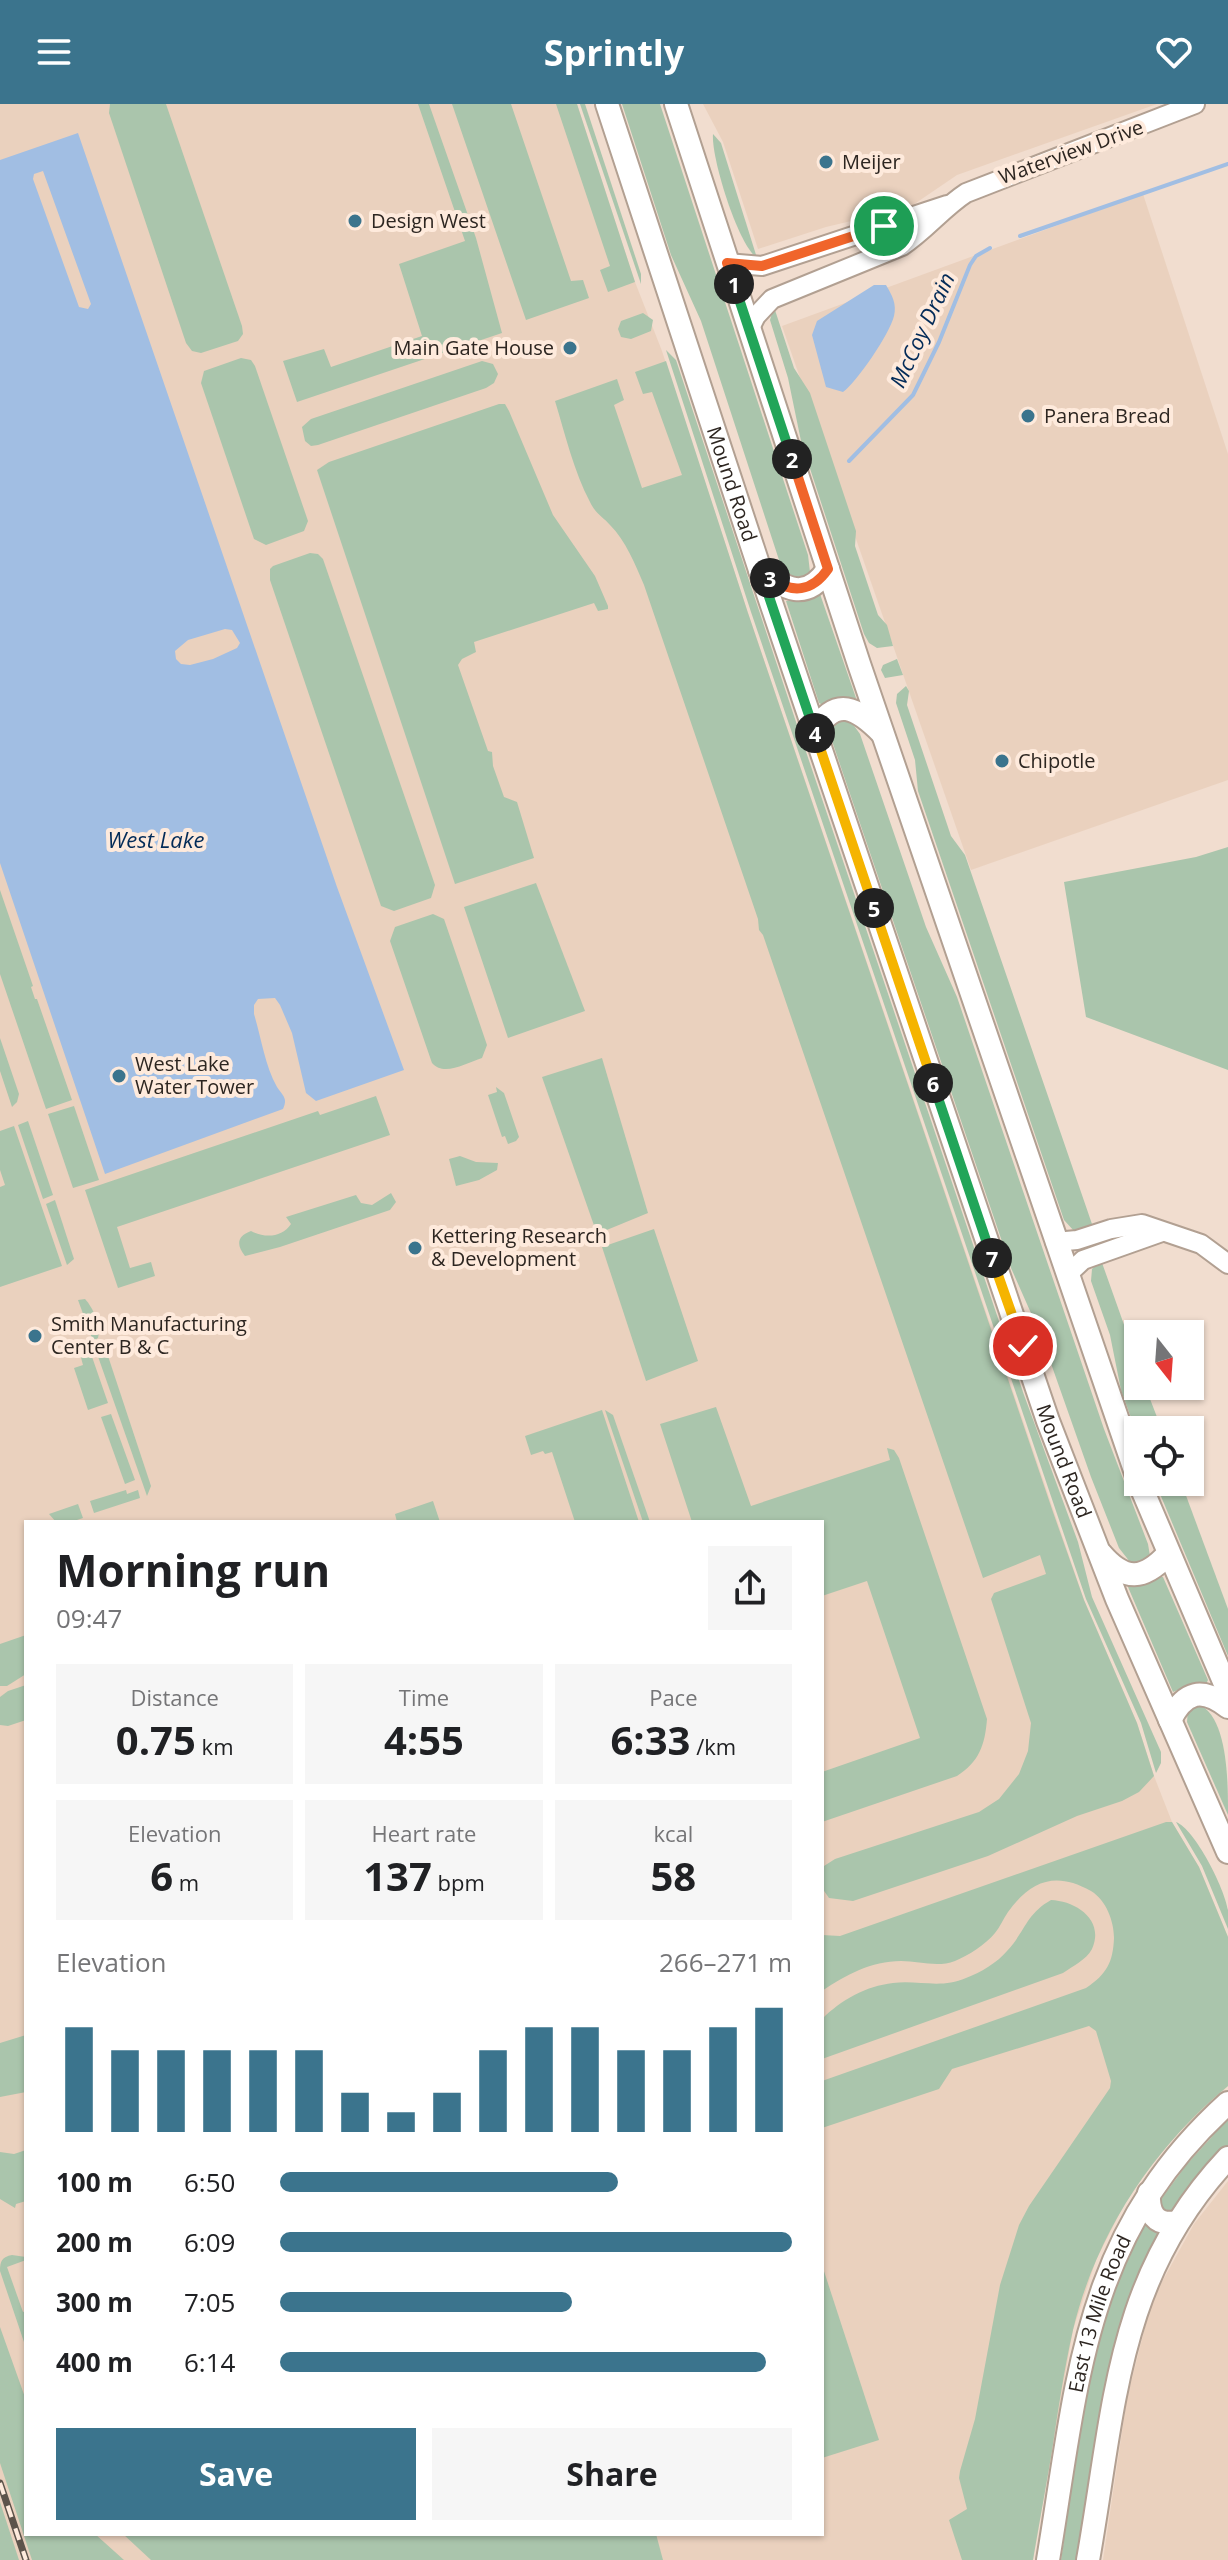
<!DOCTYPE html>
<html lang="en">
<head>
<meta charset="utf-8">
<style>
  :root { --surface:#fff; --page:#f6f6f6; --text:#202124; --muted:#757577; --accent:#3b748d }
  body { margin:0; font-family:"Open Sans",sans-serif; background:var(--page); color:var(--text); height:100vh; display:flex; flex-direction:column; font-size:30px; white-space:nowrap }
  * { box-sizing:border-box; margin:0 }
  p { font-size:26px; color:var(--muted) }
  .icon { flex:none; width:44px; height:44px; fill:none; stroke:currentColor; stroke-width:2; stroke-linecap:round; stroke-linejoin:round }
  .map { position:relative; flex:1; overflow:hidden }
  .details { position:absolute; left:24px; top:1416px; width:800px; height:1016px; display:flex; flex-direction:column; background:var(--surface); border-radius:0px; box-shadow:0 2px 6px #0004 }
  .details>* { flex:none }
  .needle { width:52px; rotate:163deg }
  .buttons { position:absolute; left:1124px; top:1216px; display:grid; gap:16px }
  .buttons a { display:grid; place-items:center; width:80px; height:80px; border-radius:0px; background:var(--surface); box-shadow:0 2px 6px #0004; font-size:40px }
  .pin { position:absolute; display:grid; place-items:center; width:68px; height:68px; color:#fff; margin:-34px; border:4px solid #fff; border-radius:50%; box-shadow:0 2px 8px #0007 }
  .km { position:absolute; width:40px; height:40px; margin:-20px; border-radius:50%; background:#222; color:#fff; font-size:22px; line-height:40px; text-align:center }
  .round { display:grid; place-items:center; flex:none; width:84px; height:84px; border-radius:0px; background:var(--page) }
  .summary { display:flex; align-items:center; justify-content:space-between; height:136px; padding:0 32px }
  h1 { font-size:44px; font-weight:700; line-height:60px }
  .stats { display:grid; grid-template-columns:repeat(3,1fr); gap:12px; height:136px; padding:8px 32px }
  .stats div { display:grid; align-content:center; border-radius:0px; background:var(--page); text-align:center }
  .stats b { font-size:40px; font-weight:700 }
  .stats small { font-size:22px; font-weight:400 }
  .stats p { font-size:22px }
  .chart { height:224px; padding:16px 32px }
  .chart p { display:flex; justify-content:space-between }
  .chart svg { width:100%; height:144px; margin-top:8px; stroke:var(--accent); stroke-width:6 }
  .button { display:flex; gap:16px; margin-top:auto; padding:16px 32px }
  .button a { flex:1; height:92px; border-radius:0px; background:var(--accent); color:#fff; font-size:32px; font-weight:700; line-height:92px; text-align:center }
  .button a+a { background:var(--page); color:var(--text) }
  ul { padding:0 32px; list-style:none; font-size:26px }
  li { display:grid; grid-template-columns:128px 96px 1fr; align-items:center; height:60px }
  li i { height:20px; border-radius:10px; background:var(--accent) }
  header { display:flex; justify-content:space-between; align-items:center; height:104px; padding:0 32px; background:var(--accent); color:#fff; font-size:36px; font-weight:700 }
  .map>svg:first-child { display:block }
</style>
</head>
<body>
<header><svg class="icon" aria-label="menu" viewBox="0 0 24 24"><path d="M4 6h16M4 12h16M4 18h16"/></svg>Sprintly<svg class="icon" aria-label="heart" viewBox="0 0 24 24"><path d="M12 20l-8-8c-3-5 5-10 8-4 3-6 11-1 8 4z"/></svg></header>
<div class="map">
<svg width="1228" height="2456" viewBox="0 0 1228 2456">
  <rect width="100%" height="100%" fill="#f1ddcf"/>
  <g fill="#ead1be" fill-rule="evenodd">
    <path d="M 0,0 L 577,0 L 635,178 L 662,247 L 748,509 L 1084,1496 L 1137,1619 L 1154,1672 L 1172,1718 L 1199,1763 L 1228,1833 L 1228,1982 L 1180,2027 L 1149,2064 L 1124,2101 L 1096,2156 L 1073,2226 L 1033,2456 L 0,2456 ZM 26,1418 L 822,1418 L 822,2430 L 26,2430 Z"/>
    <path d="M 703,0 L 1157,0 L 957,71 L 910,103 L 826,123 L 758,145 L 723,38 Z"/>
    <path d="M 1143,90 L 1228,350 L 1228,676 L 971,766 L 782,222 Z"/>
    <path d="M 1228,2077 L 1228,2456 L 1103,2456 L 1127,2294 L 1152,2196 L 1194,2120 Z"/>
  </g>
  <g fill="#aac5ac">
    <path d="M 110,0 L 166,0 L 242,222 L 243,230 L 238,237 L 201,249 L 192,247 L 186,239 L 109,9 Z"/>
    <path d="M 418,0 L 429,0 L 476,134 L 502,229 L 297,298 L 283,257 L 324,245 L 331,263 L 422,232 L 399,160 L 465,137 Z"/>
    <path d="M 452,0 L 511,0 L 571,177 L 583,176 L 589,194 L 526,216 Z"/>
    <path d="M 556,0 L 577,0 L 635,178 L 608,188 L 600,166 L 610,162 Z"/>
    <path d="M 580,0 L 585,0 L 641,170 L 641,180 Z"/>
    <path d="M 622,0 L 660,0 L 808,451 L 810,468 L 801,476 L 787,470 L 780,459 L 701,217 L 671,151 Z"/>
    <path d="M 713,30 L 721,39 L 757,154 C 738,141 711,54 713,30 Z"/>
    <path d="M 774,203 L 794,264 L 810,289 L 856,427 L 855,442 L 878,511 L 887,521 L 893,542 L 877,544 L 869,539 L 864,530 L 801,337 L 788,274 L 770,216 Z"/>
    <path d="M 643,209 L 653,216 L 651,227 L 631,235 L 621,233 L 618,225 L 621,217 Z"/>
    <path d="M 666,246 L 676,256 L 800,630 L 1024,1291 L 1078,1438 L 1092,1493 L 1161,1648 L 1161,1659 L 1156,1669 L 1141,1619 L 1086,1495 L 1056,1407 L 751,508 Z"/>
    <path d="M 241,254 L 251,256 L 255,262 L 308,417 L 304,427 L 266,441 L 254,435 L 201,279 L 204,267 Z"/>
    <path d="M 482,257 L 493,260 L 498,270 L 494,279 L 486,284 L 318,341 L 311,342 L 305,337 L 302,323 L 311,315 Z"/>
    <path d="M 666,257 L 748,509 L 1053,1408 L 1084,1496 L 1137,1619 L 1154,1672 L 1139,1688 L 1122,1697 L 1077,1712 L 988,1752 L 853,1797 L 829,1794 L 822,1784 L 824,1762 L 835,1755 L 979,1708 L 999,1695 L 1019,1670 L 1028,1647 L 1031,1619 L 991,1495 L 994,1489 L 1046,1470 L 1040,1451 L 983,1474 L 763,831 L 759,826 L 758,815 L 644,481 C 635,460 626,437 610,421 C 603,413 595,409 590,398 C 574,368 565,330 555,297 L 617,275 L 624,296 L 614,301 L 642,384 L 682,371 L 652,288 L 643,290 L 635,268 Z"/>
    <path d="M 499,300 L 505,300 L 509,307 L 553,411 L 595,472 L 608,502 L 608,505 L 598,507 L 594,499 L 474,538 L 476,548 L 462,555 L 458,561 L 488,647 L 492,648 L 493,662 L 504,693 L 517,698 L 534,754 L 455,780 L 317,366 L 329,358 Z"/>
    <path d="M 310,449 L 318,450 L 323,455 L 435,781 L 431,794 L 394,807 L 381,802 L 270,476 L 270,465 L 273,462 Z"/>
    <path d="M 820,490 L 856,594 L 854,596 L 844,595 L 823,601 L 819,599 L 786,497 L 808,495 Z"/>
    <path d="M 897,555 L 903,571 L 885,574 L 881,566 L 883,561 Z"/>
    <path d="M 906,582 L 909,587 L 907,601 L 951,732 L 965,751 L 1092,1120 L 1091,1125 L 1074,1127 L 1064,1116 L 918,687 L 915,656 L 896,599 L 897,590 Z"/>
    <path d="M 838,616 L 852,619 L 860,630 L 926,823 L 957,893 L 1104,1325 L 1148,1440 L 1150,1452 L 1143,1459 L 1130,1458 L 1119,1444 L 1091,1373 L 1042,1234 L 1011,1164 L 831,634 L 832,621 Z"/>
    <path d="M 1228,743 L 1228,966 L 1086,913 L 1064,778 L 1196,753 Z"/>
    <path d="M 536,779 L 585,907 L 508,934 L 464,803 Z"/>
    <path d="M 0,786 L 33,882 L 31,883 L 35,895 L 37,895 L 72,996 L 46,1005 L 0,870 Z"/>
    <path d="M 433,810 L 444,815 L 487,941 L 482,954 C 466,959 444,973 432,959 L 390,837 L 395,823 Z"/>
    <path d="M 0,934 L 19,990 L 17,998 L 12,1003 L 0,967 Z"/>
    <path d="M 602,954 L 648,1109 L 597,1130 L 542,973 Z"/>
    <path d="M 496,983 L 504,989 L 519,1033 L 516,1037 L 508,1040 L 505,1032 L 502,1033 L 488,991 L 497,988 Z"/>
    <path d="M 376,992 L 390,1031 L 117,1123 L 130,1164 L 151,1158 L 155,1172 L 118,1184 L 85,1086 L 318,1007 L 320,1011 Z"/>
    <path d="M 74,1002 L 99,1076 L 73,1084 L 48,1010 Z"/>
    <path d="M 28,1017 L 53,1091 L 43,1095 L 18,1021 Z"/>
    <path d="M 14,1022 L 62,1162 L 0,1183 L 0,1083 L 5,1081 L 0,1066 L 0,1027 Z"/>
    <path d="M 460,1052 L 476,1058 L 498,1059 L 497,1066 L 479,1076 L 456,1082 L 449,1055 Z"/>
    <path d="M 391,1089 L 396,1098 L 390,1106 L 280,1143 L 245,1152 C 236,1141 237,1132 251,1127 C 264,1134 282,1134 291,1120 L 286,1113 L 356,1091 L 361,1099 L 372,1101 Z"/>
    <path d="M 55,1096 L 74,1155 L 67,1161 L 46,1100 Z"/>
    <path d="M 654,1125 L 698,1257 L 646,1277 L 602,1143 Z"/>
    <path d="M 1101,1156 L 1138,1260 L 1138,1282 L 1145,1282 L 1162,1326 L 1138,1326 L 1138,1333 L 1121,1286 L 1110,1231 L 1091,1177 L 1092,1165 Z"/>
    <path d="M 85,1195 C 93,1203 101,1223 98,1234 L 93,1237 L 78,1196 Z"/>
    <path d="M 95,1244 L 102,1244 L 107,1249 L 151,1382 L 147,1392 Z"/>
    <path d="M 90,1247 L 108,1299 L 88,1306 L 74,1264 L 83,1261 L 80,1250 Z"/>
    <path d="M 716,1303 L 751,1402 L 890,1356 L 887,1344 L 894,1346 L 899,1354 L 987,1615 C 985,1641 979,1658 957,1672 L 822,1718 L 822,1668 L 920,1634 L 867,1477 L 822,1492 L 822,1418 L 692,1418 L 660,1320 Z"/>
    <path d="M 602,1306 L 639,1418 L 575,1418 L 552,1348 L 545,1350 L 543,1347 L 531,1351 L 525,1332 Z"/>
    <path d="M 605,1306 L 613,1311 L 650,1418 L 643,1418 Z"/>
    <path d="M 111,1310 L 135,1376 L 125,1380 L 101,1313 Z"/>
    <path d="M 1155,1378 L 1181,1378 L 1228,1505 L 1228,1552 Z"/>
    <path d="M 126,1386 L 127,1390 L 138,1386 L 140,1394 L 94,1409 L 90,1397 Z"/>
    <path d="M 433,1397 L 440,1418 L 397,1418 L 395,1410 Z"/>
    <path d="M 78,1400 L 83,1414 L 71,1418 L 56,1418 L 49,1410 Z"/>
    <path d="M 1159,1473 L 1163,1473 L 1208,1576 L 1206,1580 L 1190,1581 L 1173,1588 L 1128,1483 L 1147,1479 Z"/>
    <path d="M 26,1531 L 26,1570 L 7,1582 L 0,1582 L 0,1540 Z"/>
    <path d="M 26,1581 L 26,1616 L 8,1622 L 0,1621 L 0,1593 L 8,1587 Z"/>
    <path d="M 1198,1600 C 1228,1612 1228,1678 1228,1711 L 1187,1618 L 1188,1605 Z"/>
    <path d="M 1166,1718 L 1172,1718 L 1199,1763 L 1228,1833 L 1228,1982 C 1152,2045 1096,2130 1073,2226 C 1064,2266 1058,2307 1052,2347 C 1046,2383 1039,2420 1033,2456 L 962,2456 L 949,2416 L 967,2405 L 959,2374 L 960,2367 L 975,2315 L 1000,2181 L 1019,2121 L 1029,2102 L 1110,1984 L 1111,1977 L 1096,1927 L 1089,1922 L 952,1965 L 939,1985 L 822,2024 L 822,1977 L 1086,1884 C 1107,1870 1113,1858 1114,1834 C 1114,1817 1106,1796 1091,1787 C 1056,1767 1031,1776 1008,1808 C 1003,1815 1000,1823 995,1829 C 985,1841 969,1851 955,1857 C 937,1864 919,1857 901,1857 C 871,1857 846,1871 822,1887 L 822,1831 L 840,1832 Z"/>
    <path d="M 1176,1718 C 1195,1725 1225,1785 1228,1806 C 1228,1812 1228,1819 1228,1825 L 1202,1762 Z"/>
    <path d="M 1051,1796 C 1076,1797 1105,1816 1092,1845 C 1086,1856 1073,1862 1063,1869 L 822,1955 L 822,1915 C 841,1896 866,1882 893,1879 C 919,1876 941,1885 966,1874 C 980,1869 998,1858 1007,1847 C 1025,1828 1026,1810 1051,1796 Z"/>
    <path d="M 26,1931 L 26,1988 L 0,1993 L 0,1939 Z"/>
    <path d="M 1228,1986 L 1228,1990 L 1127,2111 L 1041,2456 L 1037,2456 C 1069,2267 1073,2121 1228,1986 Z"/>
    <path d="M 1228,2015 L 1228,2044 L 1175,2109 L 1166,2112 L 1159,2098 L 1187,2060 Z"/>
    <path d="M 26,2046 L 26,2097 L 16,2100 L 15,2104 L 0,2095 L 0,2048 L 14,2050 Z"/>
    <path d="M 1141,2115 L 1161,2127 L 1081,2456 L 1061,2456 L 1064,2436 L 1062,2406 L 1087,2259 Z"/>
    <path d="M 12,2151 L 26,2153 L 26,2156 L 7,2163 L 23,2208 L 26,2207 L 26,2244 L 0,2167 C 0,2157 2,2153 12,2151 Z"/>
    <path d="M 822,2161 L 879,2336 L 822,2354 Z"/>
    <path d="M 0,2223 L 26,2296 L 26,2430 L 95,2430 L 124,2456 L 32,2456 L 0,2359 Z"/>
    <path d="M 0,2398 L 19,2456 L 0,2456 Z"/>
    <path d="M 123,2430 L 656,2430 L 663,2456 L 151,2456 Z"/>
  </g>
  <g fill="#a1bee3" fill-rule="evenodd">
    <path d="M 78,29 L 337,783 L 404,966 L 316,997 L 306,989 L 292,929 L 280,901 L 275,894 L 258,895 L 254,901 L 254,910 C 261,933 265,962 277,983 C 283,992 288,994 283,1005 L 105,1070 L 0,759 L 0,56 ZM 43,67 L 91,200 L 88,205 L 79,203 L 33,75 L 34,70 ZM 225,525 L 232,526 L 240,539 L 237,544 L 213,555 L 190,561 L 181,560 L 176,555 L 175,547 L 188,536 Z"/>
    <path d="M 874,181 L 886,181 C 892,191 897,200 894,212 C 890,229 857,278 843,288 L 826,283 L 812,231 L 817,217 Z"/>
  </g>
  <g fill="none" stroke-linecap="round" stroke-linejoin="round">
    <g stroke="#a1bee3" stroke-width="4">
      <path d="M 1020,132 L 1228,60"/>
      <path d="M 849,357 L 913,291 L 939,238 L 970,161 L 976,152 L 990,144"/>
    </g>
    <g stroke="#b2a092" stroke-width="22">
      <g id="minor">
        <path d="M 727,159 L 762,162 L 947,101"/>
        <path d="M 749,226 L 756,212 L 772,195 L 902,142 C 926,126 943,104 966,89 L 1195,0"/>
        <path d="M 1055,1138 L 1077,1136 L 1111,1125 L 1142,1120 L 1201,1140 L 1228,1160"/>
        <path d="M 1067,1171 L 1083,1156 L 1162,1128"/>
      </g>
    </g>
    <g stroke="#b2a092" stroke-width="26">
      <g id="major">
        <path id="s1" d="M 607,0 L 760,466 L 1048,1317 L 1117,1495 L 1228,1748"/>
        <path d="M 676,0 L 859,560 L 1138,1375"/>
        <path d="M 760,466 C 785,485 806,498 828,465"/>
        <path d="M 814,628 C 836,591 857,604 882,629"/>
        <path d="M 1139,1378 L 1228,1587"/>
        <path d="M 1101,1450 C 1125,1478 1144,1476 1168,1450"/>
        <path d="M 1170,1616 C 1185,1587 1202,1583 1228,1603"/>
        <path d="M 1149,2089 C 1148,2109 1155,2122 1177,2118"/>
        <path id="s2" d="M 1048,2456 C 1078,2276 1083,2130 1228,1999"/>
        <path d="M 1088,2456 C 1115,2304 1116,2173 1228,2054"/>
      </g>
    </g>
    <use href="#minor" stroke="#fff" stroke-width="18"/>
    <use href="#major" stroke="#fff" stroke-width="22"/>
    <g stroke="#5d534b" stroke-width="7">
      <path id="rail" d="M 0,2379 L 26,2456"/>
    </g>
    <use href="#rail" stroke="#feeadc" stroke-width="4" stroke-dasharray="12" stroke-linecap="butt"/>
  </g>
  <g fill="none" stroke-linecap="round" stroke-linejoin="round">
    <g stroke="#fff" stroke-width="16">
      <path id="split-1" d="M 734,180 L 727,159 L 762,162 L 884,122"/>
    </g>
    <g stroke="#fff" stroke-width="16">
      <path id="split-2" d="M 734,180 L 792,355"/>
    </g>
    <g stroke="#fff" stroke-width="16">
      <path id="split-3" d="M 770,474 C 792,490 812,488 828,465 L 792,355"/>
    </g>
    <g stroke="#fff" stroke-width="16">
      <path id="split-4" d="M 770,474 L 760,466 L 815,629"/>
    </g>
    <g stroke="#fff" stroke-width="16">
      <path id="split-5" d="M 815,629 L 874,804"/>
    </g>
    <g stroke="#fff" stroke-width="16">
      <path id="split-6" d="M 874,804 L 933,979"/>
    </g>
    <g stroke="#fff" stroke-width="16">
      <path id="split-7" d="M 933,979 L 992,1154"/>
    </g>
    <g stroke="#fff" stroke-width="16">
      <path id="split-8" d="M 992,1154 L 1023,1242"/>
    </g>
    <use href="#split-1" stroke="#f0652b" stroke-width="10"/>
    <use href="#split-2" stroke="#22a559" stroke-width="10"/>
    <use href="#split-3" stroke="#f0652b" stroke-width="10"/>
    <use href="#split-4" stroke="#22a559" stroke-width="10"/>
    <use href="#split-5" stroke="#f5b400" stroke-width="10"/>
    <use href="#split-6" stroke="#f5b400" stroke-width="10"/>
    <use href="#split-7" stroke="#22a559" stroke-width="10"/>
    <use href="#split-8" stroke="#f5b400" stroke-width="10"/>
  </g>
  <g fill="#3b748d" stroke="#feeadc" stroke-width="3">
    <circle cx="826" cy="58" r="8"/>
    <circle cx="355" cy="117" r="8"/>
    <circle cx="570" cy="244" r="8"/>
    <circle cx="1028" cy="312" r="8"/>
    <circle cx="1002" cy="657" r="8"/>
    <circle cx="119" cy="972" r="8"/>
    <circle cx="415" cy="1144" r="8"/>
    <circle cx="35" cy="1232" r="8"/>
  </g>
  <g text-anchor="middle" stroke-width="8" stroke-linejoin="round" paint-order="stroke">
    <g font-size="20" fill="#2d2621" stroke="#feeadc">
      <text transform="translate(1071 48) rotate(-20)" y="7">Waterview Drive</text>
      <text dy="7" stroke="none"><textPath href="#s1" startOffset="400">Mound Road</textPath></text>
      <text dy="7" stroke="none"><textPath href="#s1" startOffset="1432">Mound Road</textPath></text>
      <text dy="7" stroke="none"><textPath href="#s2" startOffset="252">East 13 Mile Road</textPath></text>
    </g>
    <g font-size="20" fill="#2d2621" stroke="#feeadc" text-anchor="start">
      <text x="842" y="65">Meijer</text>
      <text x="371" y="124">Design West</text>
      <text x="554" y="251" text-anchor="end">Main Gate House</text>
      <text x="1044" y="319">Panera Bread</text>
      <text x="1018" y="664">Chipotle</text>
      <text x="135" y="967">West Lake<tspan x="135" dy="23">Water Tower</tspan></text>
      <text x="431" y="1139">Kettering Research<tspan x="431" dy="23">&amp; Development</tspan></text>
      <text x="51" y="1227">Smith Manufacturing<tspan x="51" dy="23">Center B &amp; C</tspan></text>
    </g>
    <g font-size="22" font-style="italic" fill="#032b58" stroke="#feeadc">
      <text transform="translate(922 226) rotate(-65)" y="8">McCoy Drain</text>
      <text x="156" y="744">West Lake</text>
    </g>
  </g>
</svg>
<div class="buttons">
<a><svg class="needle" viewBox="-14 -14 28 28"><path d="M0-13l5 13h-10z" fill="#e53935"/><path d="M0 13l5-13h-10z" fill="#757577"/></svg></a>
<a><svg class="icon" aria-label="locate" viewBox="0 0 24 24"><circle cx="12" cy="12" r="6"/><path d="M12 2v4M12 18v4M2 12h4M18 12h4"/></svg></a>
</div>
<div class="pin" style="left:884px;top:122px;background:#1e9e55"><svg class="icon" aria-label="arrive" viewBox="0 0 24 24"><path d="M6 21V4h12l-3 4 3 4H6"/></svg></div>
<div class="pin" style="left:1023px;top:1242px;background:#d93025"><svg class="icon" aria-label="check" viewBox="0 0 24 24"><path d="M5 12l5 5 9-10"/></svg></div>
<b class="km" style="left:734px;top:180px">1</b>
<b class="km" style="left:792px;top:355px">2</b>
<b class="km" style="left:770px;top:474px">3</b>
<b class="km" style="left:815px;top:629px">4</b>
<b class="km" style="left:874px;top:804px">5</b>
<b class="km" style="left:933px;top:979px">6</b>
<b class="km" style="left:992px;top:1154px">7</b>
<section class="details">
<div class="summary"><div><h1>Morning run</h1><p>09:47</p></div><a class="round"><svg class="icon" aria-label="share" viewBox="0 0 24 24"><path d="M12 15V3M7 8l5-5 5 5M5 13v7h14v-7"/></svg></a></div>
<div class="stats">
<div><p>Distance</p><b>0.75<small> km</small></b></div>
<div><p>Time</p><b>4:55</b></div>
<div><p>Pace</p><b>6:33<small> /km</small></b></div>
</div>
<div class="stats">
<div><p>Elevation</p><b>6<small> m</small></b></div>
<div><p>Heart rate</p><b>137<small> bpm</small></b></div>
<div><p>kcal</p><b>58</b></div>
</div>
<div class="chart"><p><span>Elevation</span>266–271 m</p>
<svg viewBox="0 0 160 44" preserveAspectRatio="none"><path d="M5 44V12M15 44V19M25 44V19M35 44V19M45 44V19M55 44V19M65 44V32M75 44V38M85 44V32M95 44V19M105 44V12M115 44V12M125 44V19M135 44V19M145 44V12M155 44V6"/></svg>
</div>
<ul>
<li><b>100 m</b>6:50<i style="width:66%"></i></li>
<li><b>200 m</b>6:09<i style="width:100%"></i></li>
<li><b>300 m</b>7:05<i style="width:57%"></i></li>
<li><b>400 m</b>6:14<i style="width:95%"></i></li>
</ul>
<div class="button"><a>Save</a><a>Share</a></div>
</section>
</div>
</body>
</html>
